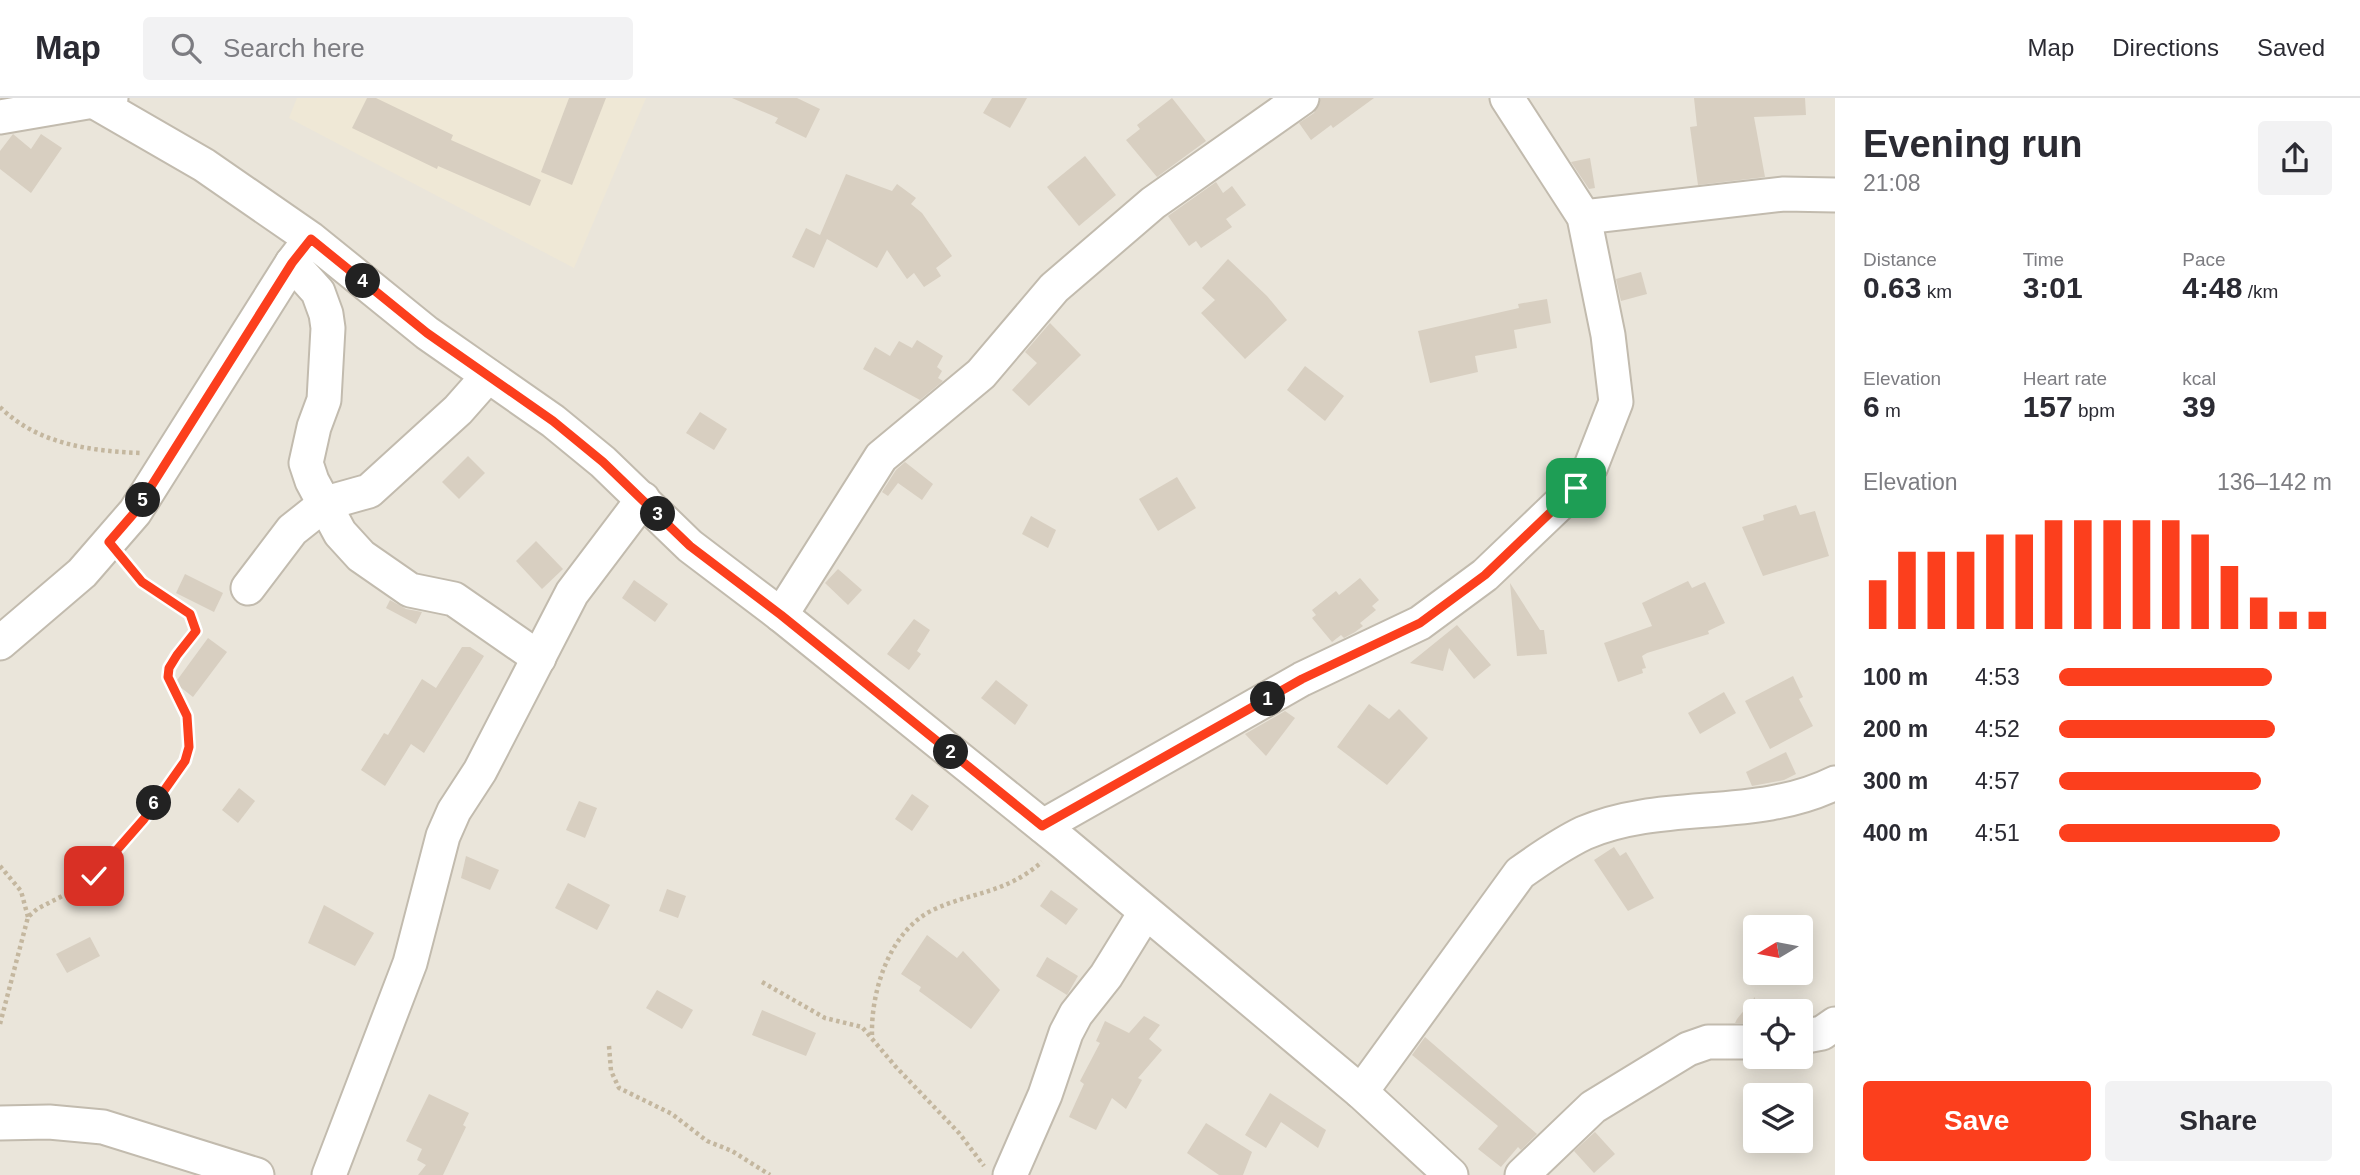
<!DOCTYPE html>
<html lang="en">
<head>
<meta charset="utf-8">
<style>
  :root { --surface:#fff; --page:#f2f2f3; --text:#2b2b33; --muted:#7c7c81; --line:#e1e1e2; --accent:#fc3f1d }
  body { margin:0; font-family:Helvetica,sans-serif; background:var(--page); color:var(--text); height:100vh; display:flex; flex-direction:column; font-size:26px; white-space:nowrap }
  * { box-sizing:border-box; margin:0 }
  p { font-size:23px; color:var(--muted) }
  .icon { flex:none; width:38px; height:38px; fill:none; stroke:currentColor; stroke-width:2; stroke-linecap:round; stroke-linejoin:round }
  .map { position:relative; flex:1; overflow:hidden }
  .details { display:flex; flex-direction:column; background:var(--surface); width:525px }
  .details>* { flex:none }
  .needle { width:46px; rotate:260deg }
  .controls { position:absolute; left:1743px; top:817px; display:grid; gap:14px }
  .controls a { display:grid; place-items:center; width:70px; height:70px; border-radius:7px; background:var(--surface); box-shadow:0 4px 18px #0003; font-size:35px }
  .pin { position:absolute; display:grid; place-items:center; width:60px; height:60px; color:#fff; margin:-30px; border-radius:14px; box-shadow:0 4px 10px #0006 }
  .km { position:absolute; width:35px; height:35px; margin:-18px; border-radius:50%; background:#222; color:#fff; font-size:19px; line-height:35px; text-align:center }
  .round { display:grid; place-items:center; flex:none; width:74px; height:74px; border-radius:7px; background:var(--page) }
  .summary { display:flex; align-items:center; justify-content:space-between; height:119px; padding:0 28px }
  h1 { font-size:38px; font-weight:700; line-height:52px }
  .stats { display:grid; grid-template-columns:repeat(3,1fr); gap:10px; height:119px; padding:7px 28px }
  .stats div { display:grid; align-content:center }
  .stats b { font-size:30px; font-weight:700 }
  .stats small { font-size:19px; font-weight:400 }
  .stats p { font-size:19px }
  .chart { height:196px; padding:14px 28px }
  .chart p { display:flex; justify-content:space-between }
  .chart svg { width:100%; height:126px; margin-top:7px; stroke:var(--accent); stroke-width:6 }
  .cta { display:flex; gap:14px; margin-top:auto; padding:14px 28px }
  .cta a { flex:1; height:80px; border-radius:7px; background:var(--accent); color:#fff; font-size:28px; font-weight:700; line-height:80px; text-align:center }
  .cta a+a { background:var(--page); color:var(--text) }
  ul { padding:0 28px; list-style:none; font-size:23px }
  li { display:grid; grid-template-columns:112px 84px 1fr; align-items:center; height:52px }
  li i { height:18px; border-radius:9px; background:var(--accent) }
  header { display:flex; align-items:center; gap:42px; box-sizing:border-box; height:98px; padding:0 35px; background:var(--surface); border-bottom:2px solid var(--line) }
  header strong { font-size:33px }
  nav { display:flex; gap:38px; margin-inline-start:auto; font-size:24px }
  .search { width:490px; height:63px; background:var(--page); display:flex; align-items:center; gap:18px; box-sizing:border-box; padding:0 24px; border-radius:7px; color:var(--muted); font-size:26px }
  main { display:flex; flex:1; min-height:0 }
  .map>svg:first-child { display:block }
</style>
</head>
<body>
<header>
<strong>Map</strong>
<div class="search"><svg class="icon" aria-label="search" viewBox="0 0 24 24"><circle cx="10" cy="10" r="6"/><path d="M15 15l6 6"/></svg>Search here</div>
<nav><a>Map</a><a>Directions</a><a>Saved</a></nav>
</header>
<main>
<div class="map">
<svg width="1835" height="1077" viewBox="0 0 1835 1077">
  <rect width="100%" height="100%" fill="#f6f3ec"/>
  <path fill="#eae5da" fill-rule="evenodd" d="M 0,0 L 1835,0 L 1835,1077 L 0,1077 ZM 1755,830 L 1801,830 L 1801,875 L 1755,875 ZM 1755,914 L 1801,914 L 1801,959 L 1755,959 ZM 1755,998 L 1801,998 L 1801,1043 L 1755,1043 Z"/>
  <path fill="#efe8d6" d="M 297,0 L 646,0 L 574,170 L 289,20 Z"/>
  <g fill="#d8cfc1">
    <path d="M 367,0 L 376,0 L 453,37 L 451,42 L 541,82 L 530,108 L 438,68 L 437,71 L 352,30 Z"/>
    <path d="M 569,0 L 606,0 L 572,87 L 541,74 Z"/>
    <path d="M 732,0 L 797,0 L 820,11 L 806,40 L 775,25 L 778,20 Z"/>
    <path d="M 992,0 L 1027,0 L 1010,30 L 983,15 Z"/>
    <path d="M 1172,0 L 1206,43 L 1157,79 L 1126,42 L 1140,31 L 1137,27 Z"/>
    <path d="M 1321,0 L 1374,0 L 1333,30 L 1331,27 L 1311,42 L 1299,25 L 1314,15 Z"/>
    <path d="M 1694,0 L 1805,0 L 1806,17 L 1754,19 L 1765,79 L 1698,87 L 1690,29 L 1697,28 Z"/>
    <path d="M 13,36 L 31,51 L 41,36 L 62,50 L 31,95 L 0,71 L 0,53 Z"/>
    <path d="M 1085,58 L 1116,97 L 1079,128 L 1047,89 Z"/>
    <path d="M 1590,60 L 1595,90 L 1589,91 L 1571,64 Z"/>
    <path d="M 846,76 L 892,93 L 897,86 L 916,100 L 911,106 L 922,115 L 952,158 L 936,170 L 941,178 L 924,189 L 914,175 L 907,181 L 887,152 L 877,170 L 827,141 L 814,170 L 792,159 L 806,130 L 820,137 Z"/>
    <path d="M 1216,84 L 1223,95 L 1232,88 L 1246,107 L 1226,121 L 1232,129 L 1201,150 L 1196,143 L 1189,148 L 1168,118 Z"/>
    <path d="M 1228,161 L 1267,198 L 1287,222 L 1245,261 L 1201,215 L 1215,202 L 1202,190 Z"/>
    <path d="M 1641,174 L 1647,196 L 1621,203 L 1616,181 Z"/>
    <path d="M 1547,201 L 1551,225 L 1514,232 L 1517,250 L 1475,258 L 1478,274 L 1430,285 L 1418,233 L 1519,210 L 1518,206 Z"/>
    <path d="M 1050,225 L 1081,257 L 1029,308 L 1012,292 L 1037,265 L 1025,254 Z"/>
    <path d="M 917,242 L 943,258 L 937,269 L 942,273 L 938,280 L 943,283 L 920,302 L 863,271 L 875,249 L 890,258 L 899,243 L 912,250 Z"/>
    <path d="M 1305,268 L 1344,298 L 1325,323 L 1287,292 Z"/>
    <path d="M 700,314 L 727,331 L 714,352 L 686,335 Z"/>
    <path d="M 468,358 L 485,375 L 459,401 L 442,384 Z"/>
    <path d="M 905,364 L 933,386 L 922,402 L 898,385 L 888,398 L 882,394 L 896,372 Z"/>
    <path d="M 1177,379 L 1196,410 L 1158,433 L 1139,401 Z"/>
    <path d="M 1796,407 L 1800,417 L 1815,413 L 1829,458 L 1763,478 L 1742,429 L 1764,422 L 1763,417 Z"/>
    <path d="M 1031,418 L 1056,432 L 1048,450 L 1022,436 Z"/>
    <path d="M 536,443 L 563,471 L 542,491 L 516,463 Z"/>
    <path d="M 838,471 L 862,492 L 848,507 L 825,485 Z"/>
    <path d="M 185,476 L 223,495 L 214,514 L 176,495 Z"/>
    <path d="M 1360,480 L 1379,502 L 1372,508 L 1376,512 L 1360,525 L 1363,528 L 1355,534 L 1344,540 L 1341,537 L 1332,544 L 1312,520 L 1316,517 L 1312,512 L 1336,493 L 1339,497 Z"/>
    <path d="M 634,482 L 668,506 L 655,524 L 622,500 Z"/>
    <path d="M 1688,483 L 1692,490 L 1705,484 L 1725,525 L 1708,533 L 1709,536 L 1647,555 L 1642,558 L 1646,570 L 1642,571 L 1643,575 L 1618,584 L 1604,545 L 1652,528 L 1642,505 Z"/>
    <path d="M 1510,485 L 1540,532 L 1544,532 L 1547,556 L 1517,558 Z"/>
    <path d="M 390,502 L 406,511 L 422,514 L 416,526 L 386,510 Z"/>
    <path d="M 914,521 L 930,532 L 917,553 L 921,556 L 909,572 L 887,556 Z"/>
    <path d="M 1457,527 L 1491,567 L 1474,581 L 1449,550 L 1443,573 L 1410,565 Z"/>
    <path d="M 208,540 L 227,554 L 193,599 L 175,585 Z"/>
    <path d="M 462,549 L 470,549 L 484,558 L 424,655 L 411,646 L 385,688 L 361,672 L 384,635 L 388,637 L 422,581 L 436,590 Z"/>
    <path d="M 1793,578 L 1803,599 L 1799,601 L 1813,628 L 1770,651 L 1745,603 Z"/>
    <path d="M 996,582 L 1028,607 L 1015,627 L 981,600 Z"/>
    <path d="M 1724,594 L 1736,615 L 1700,636 L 1688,615 Z"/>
    <path d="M 1369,606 L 1389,621 L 1399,611 L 1428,640 L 1387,687 L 1337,649 Z"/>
    <path d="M 1285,613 L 1295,620 L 1266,658 L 1245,636 Z"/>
    <path d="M 1786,654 L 1796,676 L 1784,682 L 1752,688 L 1746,674 Z"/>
    <path d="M 239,690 L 255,703 L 238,725 L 222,712 Z"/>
    <path d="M 912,696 L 929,708 L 912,733 L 895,721 Z"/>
    <path d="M 579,703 L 597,710 L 585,740 L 566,732 Z"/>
    <path d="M 1614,749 L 1620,758 L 1626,754 L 1654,800 L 1628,813 L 1594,762 Z"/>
    <path d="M 466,758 L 499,772 L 490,792 L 461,780 Z"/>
    <path d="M 568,785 L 610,807 L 597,832 L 555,810 Z"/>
    <path d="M 667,791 L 686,798 L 678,820 L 659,813 Z"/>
    <path d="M 1051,792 L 1078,811 L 1066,827 L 1040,808 Z"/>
    <path d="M 324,807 L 374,835 L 355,868 L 308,845 Z"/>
    <path d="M 927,837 L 957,860 L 963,853 L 1000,892 L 971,931 L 919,893 L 921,889 L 901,876 Z"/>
    <path d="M 90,839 L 100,858 L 67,875 L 56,856 Z"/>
    <path d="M 1047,859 L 1078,878 L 1067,897 L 1036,878 Z"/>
    <path d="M 657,892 L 693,912 L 682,931 L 646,910 Z"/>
    <path d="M 1755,899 L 1755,925 L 1735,925 L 1737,921 Z"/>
    <path d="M 762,912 L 816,935 L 806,958 L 752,937 Z"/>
    <path d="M 1144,918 L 1160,927 L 1149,941 L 1162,952 L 1138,980 L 1142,982 L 1126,1011 L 1112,1000 L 1096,1032 L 1069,1019 L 1084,986 L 1080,983 L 1100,945 L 1096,943 L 1105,923 L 1129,935 Z"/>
    <path d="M 1425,939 L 1537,1036 L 1521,1052 L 1518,1049 L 1501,1069 L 1478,1051 L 1498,1028 L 1412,957 Z"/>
    <path d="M 1270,995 L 1326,1032 L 1318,1050 L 1281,1024 L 1266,1050 L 1245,1037 Z"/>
    <path d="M 429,996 L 469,1015 L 463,1027 L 466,1029 L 443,1077 L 418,1077 L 426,1067 L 417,1062 L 422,1051 L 406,1043 Z"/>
    <path d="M 1206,1025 L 1252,1054 L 1243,1077 L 1219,1077 L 1187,1055 Z"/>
    <path d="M 1595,1034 L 1615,1056 L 1594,1075 L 1574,1053 Z"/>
  </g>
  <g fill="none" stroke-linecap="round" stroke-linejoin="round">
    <g stroke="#c2bbae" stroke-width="37">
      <g id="minor">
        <path d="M 88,0 L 204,67 L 311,141 L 427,235 L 553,323 L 603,364 L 690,448 L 781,517 L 1065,746 L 1361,994 L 1451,1077"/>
        <path d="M 0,19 L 111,0"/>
        <path d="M 1584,119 L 1784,96 L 1835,97"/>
        <path d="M 292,165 L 318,194 L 326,216 L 328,230 L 324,302 L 314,329 L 306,365 L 312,383 L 340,435 L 361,458 L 410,492 L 454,501 L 539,560"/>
        <path d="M 248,490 L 292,432 L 326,405 L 369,393 L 458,312 L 488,278"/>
        <path d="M 781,517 L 881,359 L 981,276 L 1054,190 L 1153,105 L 1302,0"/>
        <path d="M 0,545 L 82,475 L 135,414 L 292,165 L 305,148"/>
        <path d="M 1043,728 L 1302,581 L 1420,525 L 1485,477 L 1576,390 L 1591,368 L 1616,304 L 1608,237 L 1584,119 L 1507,0"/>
        <path d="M 1801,939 L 1822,935 L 1835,926"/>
        <path d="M 1361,994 L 1520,775 C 1541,760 1561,746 1584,735 C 1663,701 1756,724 1835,685"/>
        <path d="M 0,1025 L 49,1024 L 103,1029 L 257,1077"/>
        <path d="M 329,1077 L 410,865 L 443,738 L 454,713 L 480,673 L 572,495 L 643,401"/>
        <path d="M 1010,1077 L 1045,997 L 1066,935 L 1076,916 L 1106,878 L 1145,815"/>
        <path d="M 1522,1077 L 1593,1009 L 1688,951 L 1708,944 L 1755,944"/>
      </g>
    </g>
    <g stroke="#c4b79f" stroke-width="4.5" stroke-dasharray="3.5 3.5" stroke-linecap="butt">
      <path d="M 0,309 C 37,346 90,353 140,355"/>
      <path d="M 0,768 L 21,793 L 28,819"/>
      <path d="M 762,884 L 825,920 L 862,929 L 896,969 L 959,1035 L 984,1068"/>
      <path d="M 0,926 L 28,819 L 37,811 L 74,792 L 107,766 L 144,721 L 185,663 L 189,634 L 187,618 L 168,579 L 169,570 L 177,557 L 196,532 C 193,509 161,499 144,486 C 137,480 132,472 126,465"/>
      <path d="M 872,937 C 871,892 890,831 935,811 C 975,793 1004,796 1042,764"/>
      <path d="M 609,948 L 611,973 L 619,990 L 672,1016 L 707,1043 L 732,1053 L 770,1077"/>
    </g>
    <use href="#minor" stroke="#fff" stroke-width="33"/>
  </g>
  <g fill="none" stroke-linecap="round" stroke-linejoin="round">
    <g stroke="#fff" stroke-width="14">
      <path id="route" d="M 94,778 L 144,721 L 185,663 L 189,649 L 187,618 L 168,579 L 169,570 L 177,557 L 196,533 L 190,516 L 142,484 L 109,444 L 135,414 L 292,165 L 311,141 L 427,235 L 553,323 L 603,364 L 690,448 L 781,517 L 1042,728 L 1302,581 L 1420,525 L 1485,477 L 1576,390"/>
    </g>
    <use href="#route" stroke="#fc3f1d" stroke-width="9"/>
  </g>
</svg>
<div class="controls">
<a><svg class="needle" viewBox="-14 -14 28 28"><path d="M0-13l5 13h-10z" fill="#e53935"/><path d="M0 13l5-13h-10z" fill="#7c7c81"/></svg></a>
<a><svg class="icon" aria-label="locate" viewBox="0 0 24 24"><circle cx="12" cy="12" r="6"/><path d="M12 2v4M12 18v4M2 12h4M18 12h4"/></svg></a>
<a><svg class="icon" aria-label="layers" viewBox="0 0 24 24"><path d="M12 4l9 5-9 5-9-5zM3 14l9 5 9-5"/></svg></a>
</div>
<div class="pin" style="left:1576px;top:390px;background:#1e9e55"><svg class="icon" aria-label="arrive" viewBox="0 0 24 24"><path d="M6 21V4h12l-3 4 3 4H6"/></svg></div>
<div class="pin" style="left:94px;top:778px;background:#d93025"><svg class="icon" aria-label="check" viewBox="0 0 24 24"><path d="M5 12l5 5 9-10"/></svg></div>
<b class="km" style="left:1268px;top:601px">1</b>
<b class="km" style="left:951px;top:654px">2</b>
<b class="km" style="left:658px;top:416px">3</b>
<b class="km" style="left:363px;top:183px">4</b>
<b class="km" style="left:143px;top:402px">5</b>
<b class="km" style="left:154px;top:705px">6</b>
</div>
<section class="details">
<div class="summary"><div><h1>Evening run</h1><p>21:08</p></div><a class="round"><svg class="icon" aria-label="share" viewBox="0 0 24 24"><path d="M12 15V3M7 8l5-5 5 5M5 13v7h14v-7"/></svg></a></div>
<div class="stats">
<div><p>Distance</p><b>0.63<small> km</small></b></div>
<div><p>Time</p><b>3:01</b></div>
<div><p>Pace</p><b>4:48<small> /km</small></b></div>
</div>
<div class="stats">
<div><p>Elevation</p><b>6<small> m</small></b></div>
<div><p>Heart rate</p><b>157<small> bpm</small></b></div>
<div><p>kcal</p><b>39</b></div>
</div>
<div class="chart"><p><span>Elevation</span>136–142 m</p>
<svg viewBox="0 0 160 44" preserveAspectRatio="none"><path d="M5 44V27M15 44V17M25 44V17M35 44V17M45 44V11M55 44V11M65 44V6M75 44V6M85 44V6M95 44V6M105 44V6M115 44V11M125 44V22M135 44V33M145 44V38M155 44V38"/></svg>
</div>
<ul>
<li><b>100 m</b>4:53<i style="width:78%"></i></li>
<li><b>200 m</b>4:52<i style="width:79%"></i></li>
<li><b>300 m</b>4:57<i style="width:74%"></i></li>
<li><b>400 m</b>4:51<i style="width:81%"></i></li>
</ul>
<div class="cta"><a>Save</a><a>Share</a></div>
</section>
</main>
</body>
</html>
